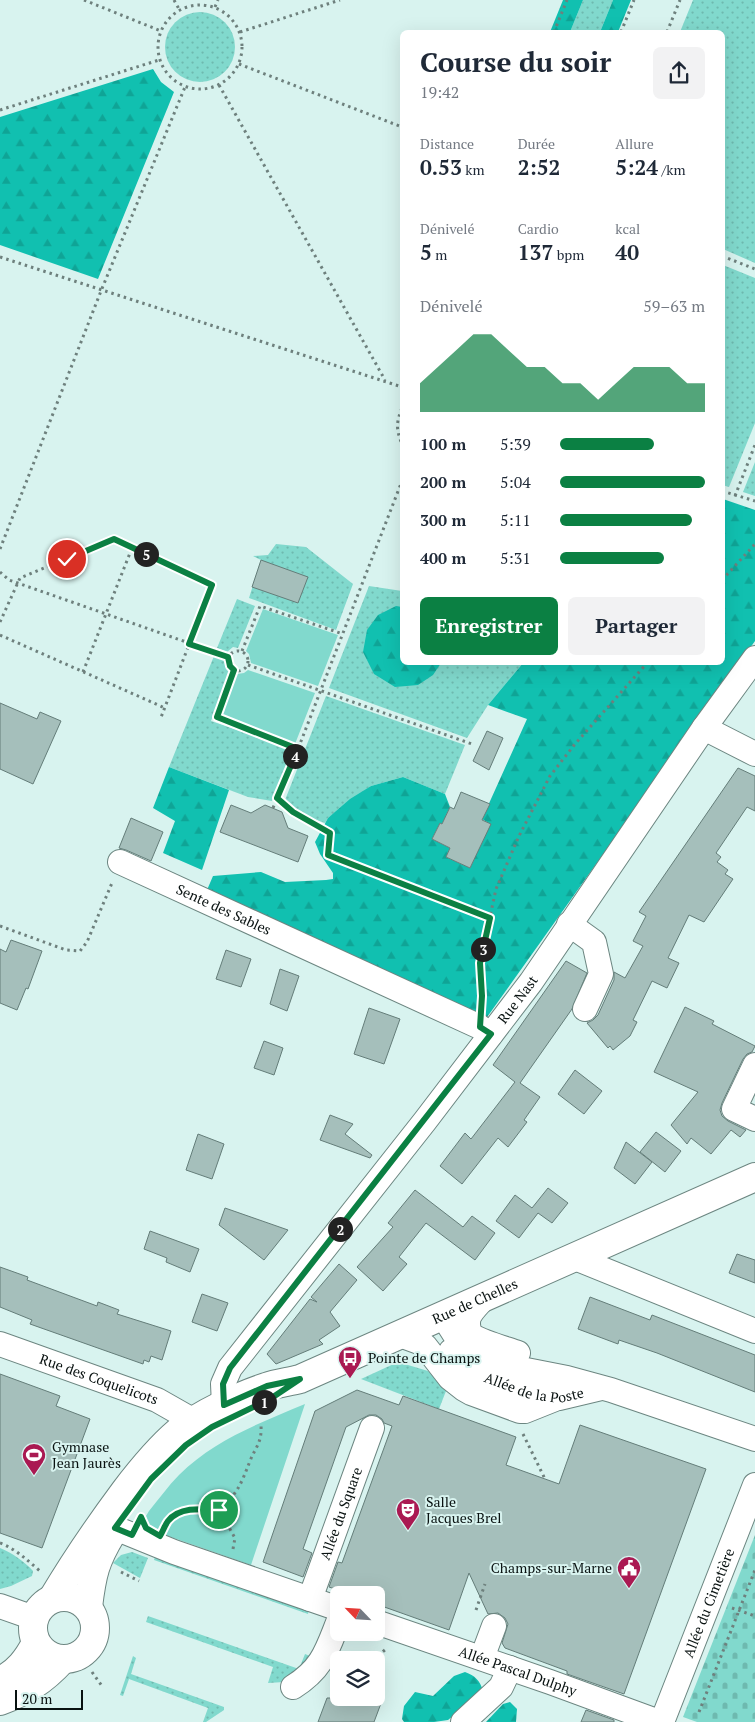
<!DOCTYPE html>
<html lang="fr">
<head>
<meta charset="utf-8">
<style>
  :root { --surface:#fff; --page:#f2f2f3; --text:#1f2937; --muted:#747a83; --accent:#0b8043 }
  body { margin:0; font-family:"PT Serif",serif; background:var(--page); color:var(--text); height:100vh; display:flex; flex-direction:column; font-size:19px; white-space:nowrap }
  * { box-sizing:border-box; margin:0 }
  p { font-size:16px; color:var(--muted) }
  .icon { flex:none; width:28px; height:28px; fill:none; stroke:currentColor; stroke-width:2; stroke-linecap:round; stroke-linejoin:round }
  .map { position:relative; flex:1; overflow:hidden }
  .panel { position:absolute; left:400px; top:30px; width:325px; height:635px; display:flex; flex-direction:column; background:var(--surface); border-radius:8px; box-shadow:0 5px 20px #0002 }
  .panel>* { flex:none }
  .needle { width:32px; rotate:295deg }
  .tools { position:absolute; left:330px; top:1586px; display:grid; gap:10px }
  .tools a { display:grid; place-items:center; width:55px; height:55px; border-radius:8px; background:var(--surface); box-shadow:0 5px 20px #0002; font-size:25px }
  .scale { position:absolute; left:15px; bottom:12px; width:68px; box-sizing:border-box; padding-left:5px; border:2px solid #091211; border-top:0; font-size:14px; line-height:18px; white-space:nowrap; color:#091211; -webkit-text-stroke:4px #d8f3ef; paint-order:stroke }
  .pin { position:absolute; display:grid; place-items:center; width:42px; height:42px; color:#fff; margin:-21px; border:2px solid #fff; border-radius:50%; box-shadow:0 1px 5px #0007 }
  .km { position:absolute; width:25px; height:25px; margin:-12px; border-radius:50%; background:#222; color:#fff; font-size:14px; line-height:25px; text-align:center }
  .round { display:grid; place-items:center; flex:none; width:52px; height:52px; border-radius:8px; background:var(--page) }
  .summary { display:flex; align-items:center; justify-content:space-between; height:85px; padding:0 20px }
  h1 { font-size:28px; font-weight:600; line-height:38px }
  .stats { display:grid; grid-template-columns:repeat(3,1fr); gap:8px; height:85px; padding:5px 20px }
  .stats div { display:grid; align-content:center }
  .stats b { font-size:21px; font-weight:600 }
  .stats small { font-size:14px; font-weight:400 }
  .stats p { font-size:14px }
  .chart { height:140px; padding:10px 20px }
  .chart p { display:flex; justify-content:space-between }
  .chart svg { width:100%; height:90px; margin-top:5px; fill:var(--accent); opacity:.7 }
  .button { display:flex; gap:10px; margin-top:auto; padding:10px 20px }
  .button a { flex:1; height:58px; border-radius:8px; background:var(--accent); color:#fff; font-size:20px; font-weight:600; line-height:58px; text-align:center }
  .button a+a { background:var(--page); color:var(--text) }
  ul { padding:0 20px; list-style:none; font-size:16px }
  li { display:grid; grid-template-columns:80px 60px 1fr; align-items:center; height:38px }
  li i { height:12px; border-radius:6px; background:var(--accent) }
  .map>svg:first-child { display:block }
</style>
</head>
<body>
<div class="map">
<svg width="755" height="1722" viewBox="0 0 755 1722">
  <defs>
    <pattern id="grass-dots" width="8" height="8" patternUnits="userSpaceOnUse" patternTransform="scale(1.25)"><rect width="8" height="8" fill="#81d9cd"/><path d="M2 2h.1M6 6h.1" fill="none" stroke="#6eb9af" stroke-width="1.8" stroke-linecap="round"/></pattern>
    <pattern id="forest-firs" width="22" height="20" patternUnits="userSpaceOnUse" patternTransform="scale(1.25)"><rect width="22" height="20" fill="#11c0b0"/><path d="M5 1l3.5 6h-7zM16 11l3.5 6h-7z" fill="#0fa496"/></pattern>
    <pattern id="cemetery-stones" width="16" height="16" patternUnits="userSpaceOnUse" patternTransform="scale(1.25)"><rect width="16" height="16" fill="#81d9cd"/><path d="M2 7V4a2 2 0 0 1 4 0v3zM10 15v-3a2 2 0 0 1 4 0v3z" fill="#6eb9af"/></pattern>
  </defs>
  <rect width="100%" height="100%" fill="#d8f3ef"/>
  <g fill="url(#grass-dots)">
    <path d="M 583,0 L 613,0 L 600,32 L 570,32 Z"/>
    <path d="M 693,0 L 755,0 L 755,263 L 723,249 L 722,32 L 680,32 Z"/>
    <circle cx="200" cy="47" r="35"/>
    <path d="M 723,265 L 755,278 L 755,423 L 729,487 L 722,485 Z"/>
    <path d="M 755,462 L 755,496 L 743,492 Z"/>
    <path d="M 276,544 L 306,547 L 353,584 L 336,630 L 249,598 L 261,560 L 253,556 L 268,555 Z"/>
    <path d="M 369,586 L 402,591 L 402,662 L 523,663 L 488,705 L 467,738 L 329,688 Z"/>
    <path d="M 237,599 L 255,606 L 238,648 L 233,647 L 227,652 L 217,648 Z"/>
    <path d="M 214,656 L 224,660 L 227,669 L 230,671 L 211,721 L 293,749 L 272,801 L 248,797 L 169,767 Z"/>
    <path d="M 326,696 L 465,745 L 445,794 L 403,777 L 371,786 L 328,818 L 325,823 L 293,812 L 289,809 L 285,800 Z"/>
    <path d="M 398,1362 L 428,1371 L 446,1391 L 439,1409 L 361,1379 Z"/>
    <path d="M 0,1548 C 12,1553 24,1561 33,1571 L 32,1576 L 11,1586 L 0,1589 Z"/>
    <path d="M 132,1552 L 148,1558 L 140,1578 L 113,1563 L 121,1555 Z"/>
    <path d="M 156,1554 L 309,1608 L 308,1614 L 154,1560 Z"/>
    <path d="M 148,1616 L 299,1669 L 305,1654 L 310,1656 L 312,1659 L 284,1682 L 268,1683 L 273,1667 L 146,1622 Z"/>
    <path d="M 133,1656 L 136,1658 L 131,1674 L 224,1707 L 224,1710 L 206,1722 L 203,1722 L 208,1708 L 129,1679 L 123,1696 L 120,1695 Z"/>
  </g>
  <g fill="url(#forest-firs)">
    <path d="M 563,0 L 583,0 L 570,32 L 550,32 Z"/>
    <path d="M 613,0 L 631,0 L 618,32 L 600,32 Z"/>
    <path d="M 153,69 L 161,82 L 174,92 L 98,279 L 0,245 L 0,117 Z"/>
    <path d="M 723,499 L 755,510 L 755,641 L 480,1027 L 207,890 L 213,876 L 261,872 L 285,882 L 326,880 L 333,879 L 333,873 L 320,854 L 315,842 L 328,818 L 350,799 L 371,786 L 403,777 L 445,794 L 450,807 L 442,824 L 440,823 L 432,839 L 450,848 L 446,857 L 470,868 L 490,824 L 482,819 L 527,719 L 488,705 L 523,663 L 722,662 Z"/>
    <path d="M 396,606 L 402,607 L 402,662 L 441,663 L 433,675 L 418,685 L 395,687 L 374,674 L 363,652 L 367,630 L 378,615 Z"/>
    <path d="M 169,767 L 229,790 L 202,870 L 163,853 L 175,821 L 153,808 Z"/>
    <path d="M 465,1672 C 475,1676 480,1680 483,1691 L 448,1720 L 434,1722 L 404,1722 L 402,1719 L 404,1706 L 415,1692 L 433,1696 L 454,1676 Z"/>
    <path d="M 510,1702 L 517,1709 L 516,1722 L 486,1722 L 503,1704 Z"/>
  </g>
  <path fill="url(#cemetery-stones)" d="M 755,1535 L 755,1722 L 697,1722 L 683,1717 Z"/>
  <g fill="#81d9cd">
    <path d="M 263,609 L 338,635 L 318,686 L 251,663 L 249,654 L 246,651 Z"/>
    <path d="M 248,670 L 315,693 L 295,744 L 221,716 L 237,674 L 244,673 Z"/>
    <path d="M 305,1404 L 251,1565 L 162,1534 L 148,1526 L 146,1516 L 149,1511 C 159,1499 168,1486 179,1475 C 214,1440 260,1423 305,1404 Z"/>
  </g>
  <g fill="#a5bfbb" stroke="#647d79">
    <path d="M 261,560 L 308,577 L 298,603 L 252,587 Z"/>
    <path d="M 0,703 L 37,719 L 40,712 L 61,721 L 33,784 L 0,769 Z"/>
    <path d="M 487,731 L 503,738 L 489,770 L 473,761 Z"/>
    <path d="M 738,768 L 755,776 L 755,811 L 747,807 L 716,853 L 721,857 L 717,862 L 728,870 L 725,874 L 733,879 L 704,922 L 689,915 L 668,958 L 679,963 L 667,988 L 652,981 L 633,1020 L 637,1022 L 630,1036 L 613,1050 L 610,1046 L 608,1048 L 587,1023 L 593,1020 L 598,1015 L 614,980 L 614,972 L 625,978 L 643,946 L 633,941 L 646,916 L 639,912 Z"/>
    <path d="M 461,792 L 490,804 L 482,820 L 491,824 L 470,868 L 446,857 L 450,848 L 432,839 L 440,823 L 442,824 L 450,807 L 454,809 Z"/>
    <path d="M 231,805 L 251,813 L 265,805 L 282,812 L 288,828 L 308,836 L 298,862 L 220,832 Z"/>
    <path d="M 131,818 L 163,832 L 151,861 L 126,850 L 119,848 Z"/>
    <path d="M 11,940 L 42,951 L 28,989 L 26,988 L 17,1010 L 0,1003 L 0,949 L 6,952 Z"/>
    <path d="M 226,950 L 251,959 L 241,987 L 216,979 Z"/>
    <path d="M 566,961 L 587,973 L 572,1009 L 520,1083 L 540,1097 L 524,1120 L 527,1122 L 508,1147 L 498,1138 L 462,1184 L 440,1166 L 465,1133 L 471,1139 L 515,1082 L 493,1065 Z"/>
    <path d="M 280,969 L 299,976 L 287,1011 L 270,1004 Z"/>
    <path d="M 685,1007 L 714,1021 L 712,1024 L 755,1046 L 752,1052 L 747,1054 L 743,1059 L 722,1103 L 720,1110 L 722,1116 L 728,1121 L 746,1130 L 740,1137 L 731,1130 L 711,1154 L 691,1138 L 687,1144 L 671,1125 L 698,1092 L 654,1072 Z"/>
    <path d="M 369,1008 L 400,1019 L 384,1064 L 354,1054 Z"/>
    <path d="M 264,1041 L 283,1048 L 274,1075 L 254,1068 Z"/>
    <path d="M 575,1070 L 602,1091 L 584,1114 L 558,1094 Z"/>
    <path d="M 330,1115 L 353,1124 L 345,1134 L 372,1155 L 370,1158 L 320,1140 Z"/>
    <path d="M 656,1132 L 681,1151 L 665,1172 L 640,1152 Z"/>
    <path d="M 198,1134 L 224,1144 L 212,1179 L 186,1170 Z"/>
    <path d="M 626,1142 L 652,1162 L 635,1184 L 614,1168 Z"/>
    <path d="M 548,1188 L 568,1203 L 552,1223 L 538,1213 L 519,1238 L 496,1221 L 515,1195 L 532,1208 Z"/>
    <path d="M 415,1190 L 463,1227 L 472,1216 L 495,1233 L 475,1260 L 426,1223 L 399,1257 L 407,1264 L 383,1291 L 357,1267 L 393,1227 L 388,1223 Z"/>
    <path d="M 225,1208 L 288,1230 L 264,1260 L 219,1225 Z"/>
    <path d="M 150,1231 L 199,1249 L 190,1272 L 166,1262 L 167,1258 L 144,1249 Z"/>
    <path d="M 737,1254 L 755,1260 L 755,1283 L 729,1273 Z"/>
    <path d="M 339,1264 L 357,1280 L 330,1312 L 340,1326 L 319,1340 L 323,1344 L 276,1364 L 267,1354 L 310,1299 L 317,1302 L 311,1297 Z"/>
    <path d="M 0,1267 L 28,1277 L 27,1280 L 97,1306 L 98,1302 L 119,1310 L 117,1314 L 171,1331 L 162,1360 L 151,1356 L 149,1362 L 144,1360 L 143,1364 L 30,1324 L 32,1320 L 0,1307 Z"/>
    <path d="M 202,1294 L 228,1303 L 217,1331 L 192,1322 Z"/>
    <path d="M 590,1297 L 650,1320 L 652,1315 L 755,1355 L 755,1392 L 657,1353 L 619,1340 L 618,1344 L 578,1329 Z"/>
    <path d="M 0,1374 L 60,1396 L 56,1406 L 90,1419 L 42,1548 L 0,1533 Z"/>
    <path d="M 357,1390 L 399,1405 L 403,1396 L 516,1437 L 506,1465 L 559,1484 L 580,1425 L 706,1469 L 624,1694 L 567,1674 L 567,1671 L 505,1648 L 502,1643 L 508,1624 L 505,1618 L 498,1613 L 488,1614 L 469,1573 L 449,1630 L 376,1604 L 376,1595 L 352,1595 L 329,1587 L 338,1562 L 342,1563 L 392,1426 L 384,1423 L 382,1419 L 376,1415 L 369,1415 L 346,1427 L 303,1549 L 312,1553 L 303,1577 L 263,1562 L 315,1411 Z"/>
    <path d="M 327,1698 L 383,1698 L 374,1722 L 318,1722 Z"/>
    <path d="M 586,1710 L 614,1720 L 614,1722 L 581,1722 Z"/>
  </g>
  <g fill="none" stroke-linecap="round" stroke-linejoin="round">
    <g stroke="#6c8681" stroke-width="26">
      <g id="minor">
        <path d="M 704,728 L 755,754"/>
        <path id="s1" d="M 120,862 L 480,1027 L 491,1034"/>
        <path d="M 569,924 L 594,942 L 601,974 L 585,1009"/>
        <path d="M 755,1065 L 734,1109 L 755,1119"/>
        <path d="M 575,1258 L 755,1331"/>
        <path d="M 484,1298 C 479,1304 472,1310 469,1317 C 467,1323 468,1332 473,1336 C 482,1342 507,1349 518,1353"/>
        <path d="M 443,1316 L 462,1346 L 468,1352 L 478,1356 L 516,1368 L 567,1378 L 611,1390 L 755,1439"/>
        <path d="M 400,1335 L 419,1342 L 425,1346 L 450,1378 L 464,1389 L 471,1393 L 520,1411 L 525,1411 L 555,1399"/>
        <path id="s2" d="M 0,1344 L 157,1400 L 194,1421"/>
        <path id="s3" d="M 451,1351 L 466,1368 L 475,1373 L 531,1394 L 559,1398 L 601,1388"/>
        <path id="s4" d="M 224,1405 L 223,1384 L 230,1368 L 425,1121 L 531,982 L 704,728 L 755,658"/>
        <path d="M 115,1528 L 174,1552 L 339,1609"/>
        <path id="s5" d="M 310,1599 L 372,1428"/>
        <path d="M 0,1606 L 34,1618"/>
        <path id="s6" d="M 376,1622 L 550,1682 L 659,1722"/>
        <path d="M 482,1658 L 494,1626"/>
        <path d="M 293,1687 C 323,1668 327,1650 339,1620"/>
        <path d="M 463,1722 L 501,1687 L 510,1668"/>
        <path id="s7" d="M 662,1722 L 755,1485"/>
      </g>
    </g>
    <g stroke="#6c8681" stroke-width="30">
      <g id="major">
        <circle cx="64" cy="1628" r="31"/>
        <path id="s8" d="M 53,1598 C 75,1561 99,1526 125,1491 C 141,1470 158,1449 178,1432 C 200,1414 239,1396 266,1387 C 277,1383 289,1382 300,1379 L 755,1177"/>
        <path d="M 88,1607 C 92,1574 95,1561 112,1533"/>
        <path d="M 0,1681 C 18,1672 27,1660 36,1643"/>
        <path d="M 0,1701 C 26,1691 43,1681 62,1660"/>
      </g>
    </g>
    <g stroke="#6e807d" stroke-width="3" stroke-dasharray="2.5 4" stroke-linecap="butt">
      <path d="M 84,0 L 161,31"/>
      <path d="M 174,0 L 179,9"/>
      <circle cx="200" cy="47" r="42"/>
      <path d="M 215,7 L 218,0"/>
      <path d="M 240,32 L 340,0"/>
      <path d="M 554,32 L 567,0"/>
      <path d="M 621,32 L 634,0"/>
      <path d="M 667,32 L 680,0"/>
      <path d="M 239,64 L 402,127"/>
      <path d="M 219,85 L 385,380"/>
      <path d="M 0,110 L 159,60"/>
      <path d="M 722,256 L 755,269"/>
      <path d="M 0,257 L 402,387"/>
      <path d="M 402,408 C 396,423 396,429 402,444"/>
      <path d="M 722,491 L 755,501"/>
      <path d="M 735,496 L 755,445"/>
      <path d="M 0,549 L 101,291 L 185,87"/>
      <path d="M 0,572 L 9,580 L 229,657"/>
      <path d="M 722,580 L 755,544"/>
      <path d="M 0,622 L 20,578 L 114,539 L 212,585 L 160,720"/>
      <path d="M 0,635 L 165,708"/>
      <circle cx="238" cy="661" r="10"/>
      <path d="M 242,651 L 260,606 L 343,634"/>
      <path d="M 248,665 L 472,744"/>
      <path d="M 235,670 L 217,717 L 298,749"/>
      <path d="M 83,672 L 132,548"/>
      <path d="M 277,799 L 293,812 L 330,833 L 328,855 L 490,918"/>
      <path d="M 273,808 L 298,749 L 402,481"/>
      <path d="M 0,926 L 66,950 L 80,951 L 87,942 L 112,883"/>
      <path d="M 481,1004 L 480,963 L 496,889 L 519,836 L 550,776 L 575,744 L 648,662"/>
      <path d="M 523,1434 L 545,1479"/>
      <path d="M 166,1526 C 176,1506 200,1509 219,1510"/>
      <path d="M 0,1543 C 16,1549 27,1560 40,1571"/>
      <path d="M 233,1549 L 235,1538 L 219,1510 C 238,1493 241,1484 250,1461 C 256,1446 262,1443 261,1425"/>
      <path d="M 121,1572 L 139,1581"/>
      <path d="M 732,1608 L 755,1616"/>
      <path d="M 476,1610 L 485,1584"/>
      <path d="M 373,1660 L 386,1649"/>
      <path d="M 92,1672 L 102,1686"/>
      <path d="M 699,1712 L 755,1570"/>
    </g>
    <use href="#minor" stroke="#fff" stroke-width="24"/>
    <use href="#major" stroke="#fff" stroke-width="28"/>
  </g>
  <g fill="none" stroke-linecap="round" stroke-linejoin="round">
    <g stroke="#fff" stroke-width="10">
      <path id="route" d="M 67,559 L 114,539 L 212,585 L 189,644 L 228,657 L 230,666 L 234,670 L 217,717 L 298,749 L 277,798 L 293,812 L 330,833 L 328,855 L 490,918 L 480,963 L 482,996 L 480,1027 L 491,1034 L 230,1368 L 223,1384 L 224,1405 L 267,1386 L 300,1379 L 270,1399 L 212,1427 L 186,1445 L 151,1479 L 115,1528 L 132,1535 L 141,1517 L 146,1528 L 160,1536 C 163,1531 165,1525 168,1521 C 180,1506 203,1509 219,1510"/>
    </g>
    <use href="#route" stroke="#0b8043" stroke-width="6"/>
  </g>
  <defs>
    <g id="bus-pin" transform="scale(1.25)"><path d="M0 17L-7.5 6A9.5 9.5 0 1 1 7.5 6Z" fill="#aa1952" stroke="#d8f3ef"/><path d="M-5-6H5V4H4V6H2V4H-2V6H-4V4H-5ZM-3.5-4V0h7V-4ZM-3.5 1.2v1.5H-2V1.2ZM2 1.2v1.5H3.5V1.2Z" fill="#fff"/></g>
    <g id="stadium-pin" transform="scale(1.25)"><path d="M0 17L-7.5 6A9.5 9.5 0 1 1 7.5 6Z" fill="#aa1952" stroke="#d8f3ef"/><path d="M0-5a6.5 5 0 1 0 0 10a6.5 5 0 1 0 0-10ZM-3.5-1.8h7v3.6h-7Z" fill="#fff"/></g>
    <g id="theatre-pin" transform="scale(1.25)"><path d="M0 17L-7.5 6A9.5 9.5 0 1 1 7.5 6Z" fill="#aa1952" stroke="#d8f3ef"/><path d="M-5-5.5Q0-4 5-5.5V0Q5 5 0 6Q-5 5-5 0ZM-3.3-2.5H-1v1.5H-3.3ZM1-2.5H3.3v1.5H1ZM-2.8 1Q0 5.5 2.8 1Z" fill="#fff"/></g>
    <g id="civic-pin" transform="scale(1.25)"><path d="M0 17L-7.5 6A9.5 9.5 0 1 1 7.5 6Z" fill="#aa1952" stroke="#d8f3ef"/><path d="M-.6-6.5H3V-4.5H.6V-3L4-1V1h2V6H-6V1h2V-1L-.6-3ZM-1.2 2.5V6h2.4V2.5Z" fill="#fff"/></g>
  </defs>
  <g fill-rule="evenodd">
    <use href="#bus-pin" x="350" y="1358"/>
    <use href="#stadium-pin" x="34" y="1455"/>
    <use href="#theatre-pin" x="408" y="1510"/>
    <use href="#civic-pin" x="629" y="1568"/>
  </g>
  <g text-anchor="middle" stroke-width="4" stroke-linejoin="round" paint-order="stroke">
    <g font-size="14" fill="#091211" stroke="#d8f3ef">
      <text dy="5" stroke="none"><textPath href="#s1" startOffset="114">Sente des Sables</textPath></text>
      <text dy="5" stroke="none"><textPath href="#s4" startOffset="506">Rue Nast</textPath></text>
      <text dy="5" stroke="none"><textPath href="#s8" startOffset="534">Rue de Chelles</textPath></text>
      <text dy="5" stroke="none"><textPath href="#s2" startOffset="105">Rue des Coquelicots</textPath></text>
      <text dy="5" stroke="none"><textPath href="#s3" startOffset="95">Allée de la Poste</textPath></text>
      <text dy="5" stroke="none"><textPath href="#s5" startOffset="91">Allée du Square</textPath></text>
      <text dy="5" stroke="none"><textPath href="#s7" startOffset="128">Allée du Cimetière</textPath></text>
      <text dy="5" stroke="none"><textPath href="#s6" startOffset="150">Allée Pascal Dulphy</textPath></text>
    </g>
    <g font-size="14" fill="#091211" stroke="#d8f3ef" text-anchor="start">
      <text x="368" y="1363">Pointe de Champs</text>
      <text x="52" y="1452">Gymnase<tspan x="52" dy="16">Jean Jaurès</tspan></text>
      <text x="426" y="1507">Salle<tspan x="426" dy="16">Jacques Brel</tspan></text>
      <text x="612" y="1573" text-anchor="end">Champs-sur-Marne</text>
    </g>
  </g>
</svg>
<div class="tools">
<a><svg class="needle" viewBox="-14 -14 28 28"><path d="M0-13l5 13h-10z" fill="#e53935"/><path d="M0 13l5-13h-10z" fill="#747a83"/></svg></a>
<a><svg class="icon" aria-label="layers" viewBox="0 0 24 24"><path d="M12 4l9 5-9 5-9-5zM3 14l9 5 9-5"/></svg></a>
</div>
<div class="scale">20 m</div>
<div class="pin" style="left:219px;top:1510px;background:#1e9e55"><svg class="icon" aria-label="arrive" viewBox="0 0 24 24"><path d="M6 21V4h12l-3 4 3 4H6"/></svg></div>
<div class="pin" style="left:67px;top:559px;background:#d93025"><svg class="icon" aria-label="check" viewBox="0 0 24 24"><path d="M5 12l5 5 9-10"/></svg></div>
<b class="km" style="left:264px;top:1402px">1</b>
<b class="km" style="left:340px;top:1229px">2</b>
<b class="km" style="left:483px;top:949px">3</b>
<b class="km" style="left:295px;top:756px">4</b>
<b class="km" style="left:146px;top:554px">5</b>
<section class="panel">
<div class="summary"><div><h1>Course du soir</h1><p>19:42</p></div><a class="round"><svg class="icon" aria-label="share" viewBox="0 0 24 24"><path d="M12 15V3M7 8l5-5 5 5M5 13v7h14v-7"/></svg></a></div>
<div class="stats">
<div><p>Distance</p><b>0.53<small> km</small></b></div>
<div><p>Durée</p><b>2:52</b></div>
<div><p>Allure</p><b>5:24<small> /km</small></b></div>
</div>
<div class="stats">
<div><p>Dénivelé</p><b>5<small> m</small></b></div>
<div><p>Cardio</p><b>137<small> bpm</small></b></div>
<div><p>kcal</p><b>40</b></div>
</div>
<div class="chart"><p><span>Dénivelé</span>59–63 m</p>
<svg viewBox="0 0 160 44" preserveAspectRatio="none"><path d="M0 44V30L10 22L20 14L30 6L40 6L50 14L60 22L70 22L80 30L90 30L100 38L110 30L120 22L130 22L140 22L150 30L160 30V44z"/></svg>
</div>
<ul>
<li><b>100 m</b>5:39<i style="width:65%"></i></li>
<li><b>200 m</b>5:04<i style="width:100%"></i></li>
<li><b>300 m</b>5:11<i style="width:91%"></i></li>
<li><b>400 m</b>5:31<i style="width:72%"></i></li>
</ul>
<div class="button"><a>Enregistrer</a><a>Partager</a></div>
</section>
</div>
</body>
</html>
